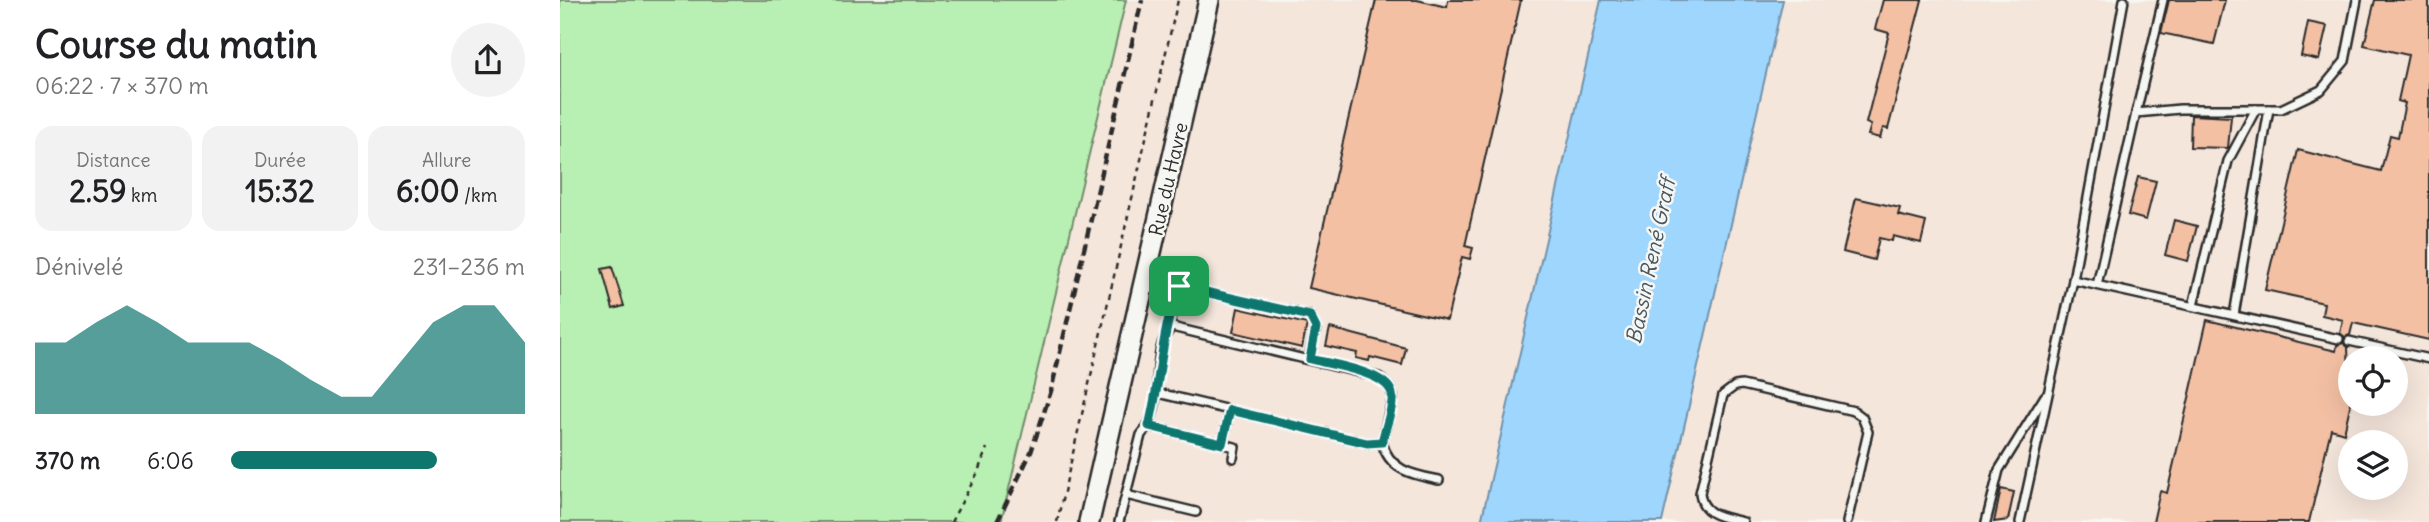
<!DOCTYPE html>
<html lang="fr">
<head>
<meta charset="utf-8">
<style>
  :root { --surface:#fff; --page:#f2f2f2; --text:#202124; --muted:#757577; --accent:#0f766e }
  body { margin:0; font-family:Delius,sans-serif; background:var(--page); color:var(--text); height:100vh; display:flex; flex-direction:column; font-size:26px; white-space:nowrap }
  * { box-sizing:border-box; margin:0 }
  p { font-size:23px; color:var(--muted) }
  .icon { flex:none; width:38px; height:38px; fill:none; stroke:currentColor; stroke-width:2; stroke-linecap:round; stroke-linejoin:round }
  .map { position:relative; flex:1; overflow:hidden }
  .sheet { display:flex; flex-direction:column; background:var(--surface); width:560px }
  .sheet>* { flex:none }
  .buttons { position:absolute; left:1778px; top:346px; display:grid; gap:14px }
  .buttons a { display:grid; place-items:center; width:70px; height:70px; border-radius:50%; background:var(--surface); box-shadow:0 7px 28px #0002; font-size:35px }
  .pin { position:absolute; display:grid; place-items:center; width:60px; height:60px; color:#fff; margin:-30px; border-radius:14px; box-shadow:0 4px 10px #0006 }
  .round { display:grid; place-items:center; flex:none; width:74px; height:74px; border-radius:37px; background:var(--page) }
  .headline { display:flex; align-items:center; justify-content:space-between; height:119px; padding:0 35px }
  h1 { font-size:38px; font-weight:700; line-height:52px }
  .figures { display:grid; grid-template-columns:repeat(3,1fr); gap:10px; height:119px; padding:7px 35px }
  .figures div { display:grid; align-content:center; border-radius:18px; background:var(--page); text-align:center }
  .figures b { font-size:30px; font-weight:700 }
  .figures small { font-size:19px; font-weight:400 }
  .figures p { font-size:19px }
  .chart { height:196px; padding:14px 35px }
  .chart p { display:flex; justify-content:space-between }
  .chart svg { width:100%; height:126px; margin-top:7px; fill:var(--accent); opacity:.7 }
  ul { padding:0 35px; list-style:none; font-size:23px }
  li { display:grid; grid-template-columns:112px 84px 1fr; align-items:center; height:52px }
  li i { height:18px; border-radius:9px; background:var(--accent) }
  main { display:flex; flex:1; min-height:0 }
  .map>svg:first-child { display:block }
</style>
</head>
<body>
<main>
<section class="sheet">
<div class="headline"><div><h1>Course du matin</h1><p>06:22 · 7 × 370 m</p></div><a class="round"><svg class="icon" aria-label="share" viewBox="0 0 24 24"><path d="M12 15V3M7 8l5-5 5 5M5 13v7h14v-7"/></svg></a></div>
<div class="figures">
<div><p>Distance</p><b>2.59<small> km</small></b></div>
<div><p>Durée</p><b>15:32</b></div>
<div><p>Allure</p><b>6:00<small> /km</small></b></div>
</div>
<div class="chart"><p><span>Dénivelé</span>231–236 m</p>
<svg viewBox="0 0 160 44" preserveAspectRatio="none"><path d="M0 44V19L10 19L20 12L30 6L40 12L50 19L60 19L70 19L80 25L90 32L100 38L110 38L120 25L130 12L140 6L150 6L160 19V44z"/></svg>
</div>
<ul>
<li><b>370 m</b>6:06<i style="width:70%"></i></li>
</ul>
</section>
<div class="map">
<svg width="1869" height="522" viewBox="0 0 1869 522">
  <rect width="100%" height="100%" fill="#f6f6f2"/>
  <filter id="ink" filterUnits="userSpaceOnUse"><feTurbulence type="fractalNoise" baseFrequency=".0143" numOctaves="2"/><feDisplacementMap in="SourceGraphic" scale="14" xChannelSelector="R" yChannelSelector="G"/><feConvolveMatrix kernelMatrix="1 2 1 2 8 2 1 2 1" color-interpolation-filters="sRGB"/></filter>
  <g filter="url(#ink)">
    <path fill="#f5e6db" fill-rule="evenodd" d="M 566,0 L 1869,0 L 1869,522 L 441,522 ZM 1790,359 L 1836,359 L 1836,404 L 1790,404 ZM 1790,443 L 1836,443 L 1836,488 L 1790,488 Z"/>
    <path fill="#b8efb2" stroke="#728d6e" stroke-width="2" d="M 0,0 L 566,0 L 441,522 L 0,522 Z"/>
    <path fill="#9fd6fe" stroke="#7192aa" stroke-width="2" d="M 1041,0 L 1223,0 L 1102,522 L 921,522 Z"/>
    <g fill="#f3c0a4" stroke="#2b2b2b" stroke-width="2">
      <path d="M 816,0 L 857,0 L 887,7 L 888,0 L 961,0 L 905,246 L 913,248 L 910,259 L 902,257 L 887,320 L 749,288 Z"/>
      <path d="M 1323,0 L 1362,0 L 1328,129 L 1323,128 L 1320,138 L 1308,135 L 1311,125 L 1306,123 L 1329,33 L 1315,29 Z"/>
      <path d="M 1609,0 L 1665,0 L 1654,44 L 1601,33 Z"/>
      <path d="M 1815,0 L 1869,0 L 1869,340 L 1793,323 L 1790,335 L 1785,337 L 1780,333 L 1783,320 L 1762,315 L 1764,303 L 1705,290 L 1738,150 L 1821,171 L 1830,135 L 1838,137 L 1845,103 L 1838,101 L 1848,55 L 1804,45 Z"/>
      <path d="M 1748,22 L 1767,26 L 1759,60 L 1741,56 Z"/>
      <path d="M 1631,115 L 1671,117 L 1668,148 L 1630,147 Z"/>
      <path d="M 1578,177 L 1596,181 L 1586,220 L 1568,215 Z"/>
      <path d="M 1296,198 L 1340,208 L 1338,215 L 1366,222 L 1361,243 L 1333,236 L 1332,241 L 1319,238 L 1314,260 L 1283,252 Z"/>
      <path d="M 1614,220 L 1637,226 L 1628,261 L 1605,255 Z"/>
      <path d="M 52,267 L 64,306 L 53,309 L 42,269 Z"/>
      <path d="M 678,308 L 747,324 L 742,348 L 673,332 Z"/>
      <path d="M 1647,320 L 1776,351 L 1777,345 L 1783,343 L 1788,347 L 1790,406 L 1784,433 L 1771,429 L 1749,522 L 1593,522 L 1600,491 L 1607,493 Z"/>
      <path d="M 770,328 L 846,348 L 842,365 L 810,357 L 809,361 L 796,358 L 797,353 L 766,346 Z"/>
      <path d="M 1441,489 L 1454,492 L 1448,520 L 1434,522 Z"/>
    </g>
    <g fill="none" stroke-linecap="round" stroke-linejoin="round">
      <g stroke="#2b2b2b" stroke-width="12">
        <g id="service">
          <path d="M 1576,113 L 1603,0"/>
          <path d="M 1513,280 L 1779,339"/>
          <path d="M 1537,285 L 1576,113 L 1620,109 L 1721,109 L 1761,90 L 1785,61 L 1797,0"/>
          <path d="M 1633,306 L 1668,161 L 1696,109"/>
          <path d="M 1674,315 L 1709,109"/>
          <path d="M 607,331 L 619,286 L 750,316 L 756,328 L 749,359"/>
          <path d="M 1789,341 L 1869,359"/>
          <path d="M 598,393 L 807,443 L 822,442"/>
          <path d="M 589,426 L 675,447 L 673,458"/>
          <path d="M 662,444 L 670,410"/>
          <path d="M 566,495 L 636,512"/>
          <path d="M 559,522 L 581,435 C 608,406 587,352 612,327 L 819,377 L 830,388 L 833,396 L 822,442 C 829,471 854,475 879,480"/>
          <path d="M 1183,522 C 1164,517 1142,516 1140,493 L 1163,395 L 1175,386 L 1182,385 L 1294,411 L 1302,417 L 1308,432 L 1287,522"/>
          <path d="M 1426,522 L 1439,470 L 1485,396"/>
          <path d="M 1460,522 L 1513,280 L 1564,0"/>
        </g>
      </g>
      <g stroke="#2b2b2b" stroke-width="19">
        <path id="minor" d="M 584,283 L 613,290"/>
      </g>
      <g stroke="#2b2b2b" stroke-width="24">
        <path id="secondary" d="M 529,522 L 649,0"/>
      </g>
      <g stroke="#2b2b2b" stroke-width="2.5" stroke-dasharray="5 5" stroke-linecap="butt">
        <path d="M 391,522 L 417,474 L 427,448"/>
        <path d="M 497,522 L 618,0"/>
      </g>
      <use href="#service" stroke="#f6f6f2" stroke-width="7"/>
      <use href="#minor" stroke="#f6f6f2" stroke-width="14"/>
      <use href="#secondary" stroke="#f6f6f2" stroke-width="19"/>
      <path stroke="#2b2b2b" stroke-width="4.5" stroke-dasharray="10 5" stroke-linecap="butt" d="M 437,522 L 471,452 L 491,391 L 582,0"/>
    </g>
  </g>
  <g fill="none" stroke-linecap="round" stroke-linejoin="round" filter="url(#ink)">
    <g stroke="#fff" stroke-width="14">
      <path id="route" d="M 619,286 L 750,316 L 756,328 L 750,359 C 769,364 828,372 832,394 C 834,407 825,428 822,442 L 807,443 L 670,410 L 662,444 L 589,426 C 601,380 601,330 619,286 Z"/>
    </g>
    <use href="#route" stroke="#0f766e" stroke-width="9"/>
  </g>
  <g text-anchor="middle" stroke-width="5" stroke-linejoin="round" paint-order="stroke">
    <g font-size="19" fill="#2b2b2b" stroke="#f6f6f2">
      <text transform="translate(608 179) rotate(-77)" y="7">Rue du Havre</text>
    </g>
    <g font-size="21" font-style="italic" fill="#485660" stroke="#f6f6f2">
      <text transform="translate(1091 261) rotate(-78)" y="7">Bassin René Graff</text>
    </g>
  </g>
</svg>
<div class="buttons">
<a><svg class="icon" aria-label="locate" viewBox="0 0 24 24"><circle cx="12" cy="12" r="6"/><path d="M12 2v4M12 18v4M2 12h4M18 12h4"/></svg></a>
<a><svg class="icon" aria-label="layers" viewBox="0 0 24 24"><path d="M12 4l9 5-9 5-9-5zM3 14l9 5 9-5"/></svg></a>
</div>
<div class="pin" style="left:619px;top:286px;background:#1e9e55"><svg class="icon" aria-label="arrive" viewBox="0 0 24 24"><path d="M6 21V4h12l-3 4 3 4H6"/></svg></div>
</div>
</main>
</body>
</html>
